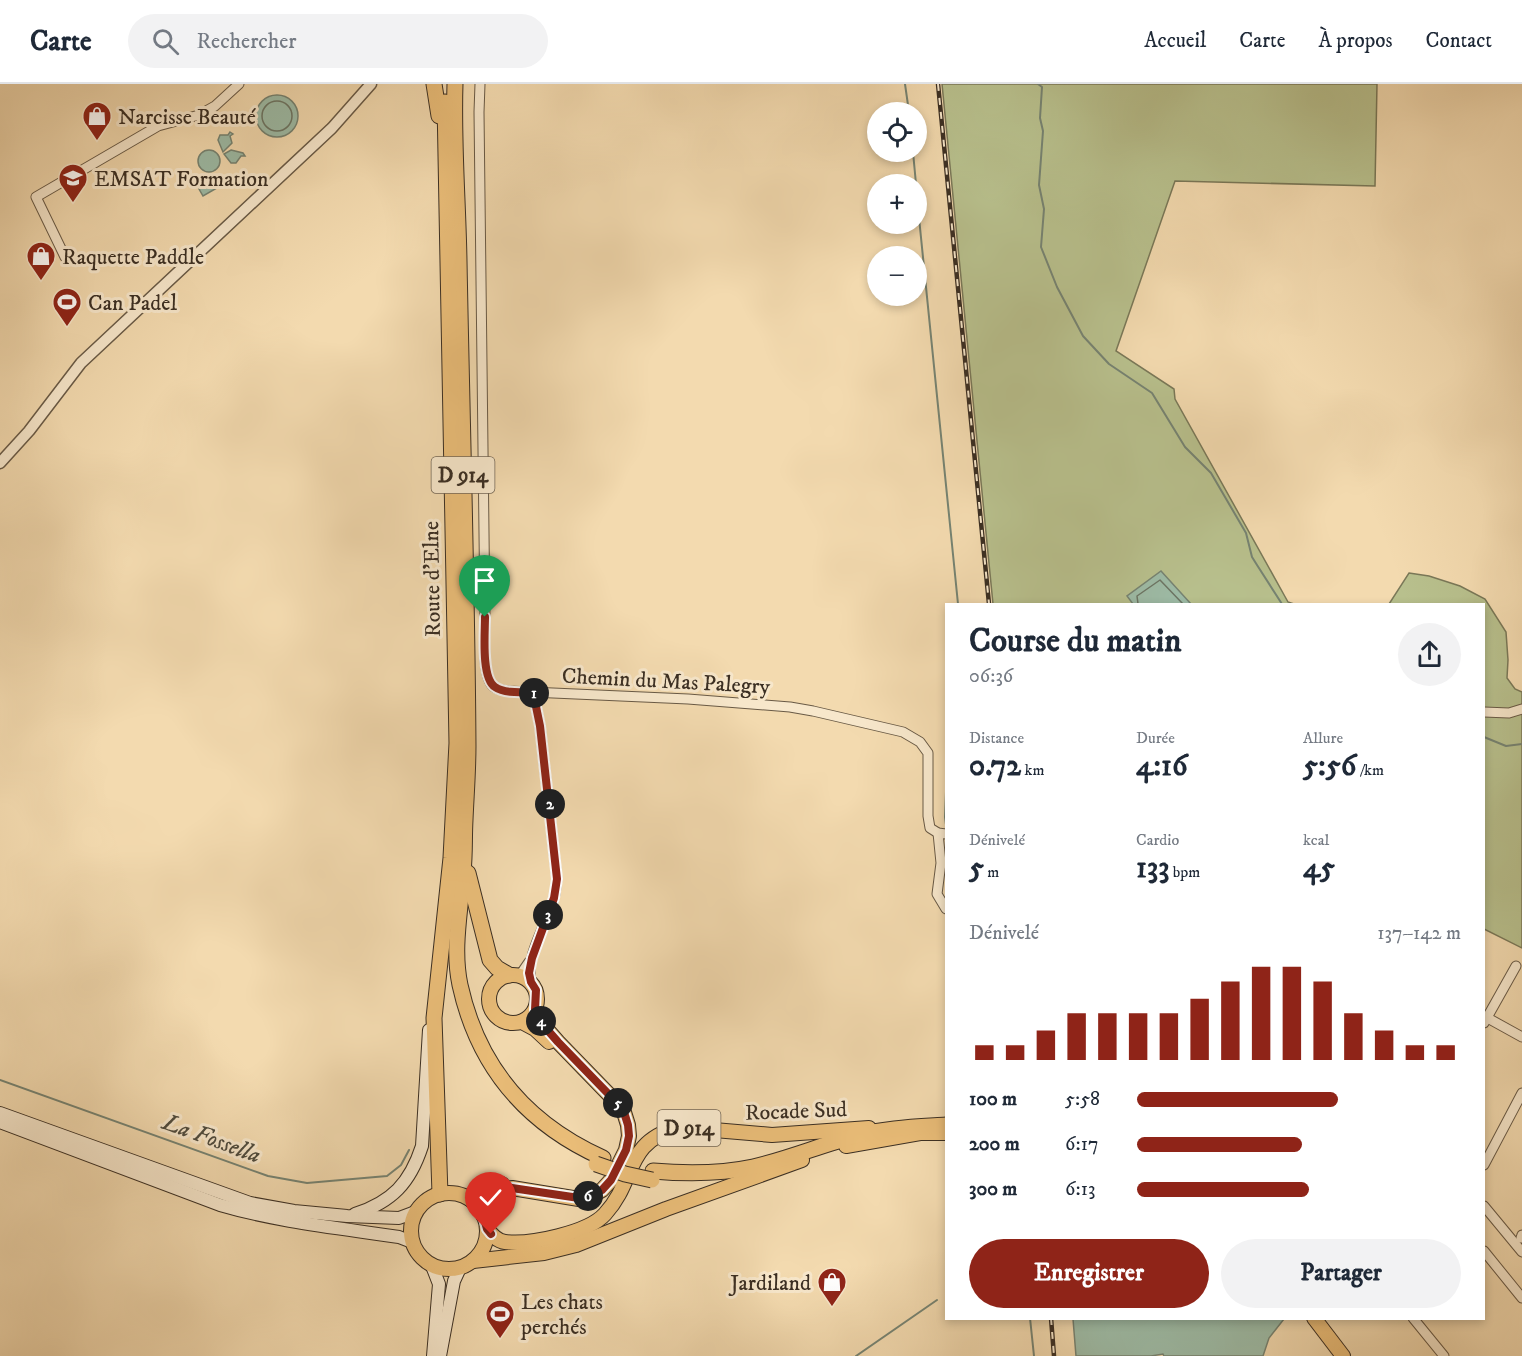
<!DOCTYPE html>
<html lang="fr">
<head>
<meta charset="utf-8">
<style>
  :root { --surface:#fff; --page:#f2f2f3; --text:#1f2937; --muted:#747a83; --line:#e0e1e3; --accent:#8f2418 }
  body { margin:0; font-family:"IM FELL DW Pica",serif; background:var(--page); color:var(--text); height:100vh; display:flex; flex-direction:column; font-size:22px; white-space:nowrap }
  * { box-sizing:border-box; margin:0 }
  p { font-size:20px; color:var(--muted) }
  .icon { flex:none; width:33px; height:33px; fill:none; stroke:currentColor; stroke-width:2; stroke-linecap:round; stroke-linejoin:round }
  .map { position:relative; flex:1; overflow:hidden }
  .details { position:absolute; left:945px; top:519px; width:540px; height:717px; display:flex; flex-direction:column; background:var(--surface); border-radius:0px; box-shadow:0 3px 9px #0003 }
  .details>* { flex:none }
  .fabs { position:absolute; left:867px; top:18px; display:grid; gap:12px }
  .fabs a { display:grid; place-items:center; width:60px; height:60px; border-radius:50%; background:var(--surface); box-shadow:0 3px 9px #0003; font-size:30px }
  .pin { position:absolute; display:grid; place-items:center; width:51px; height:51px; color:#fff; margin:-62px -26px; border-radius:50% 50% 50% 0; rotate:-45deg; box-shadow:0 0 6px #0007 }
  .pin .icon { rotate:45deg }
  .km { position:absolute; width:30px; height:30px; margin:-15px; border-radius:50%; background:#222; color:#fff; font-size:16px; line-height:30px; text-align:center }
  .round { display:grid; place-items:center; flex:none; width:63px; height:63px; border-radius:32px; background:var(--page) }
  .headline { display:flex; align-items:center; justify-content:space-between; height:102px; padding:0 24px }
  h1 { font-size:33px; font-weight:700; line-height:45px }
  .metrics { display:grid; grid-template-columns:repeat(3,1fr); gap:9px; height:102px; padding:6px 24px }
  .metrics div { display:grid; align-content:center }
  .metrics b { font-size:30px; font-weight:700 }
  .metrics small { font-size:16px; font-weight:400 }
  .metrics p { font-size:16px }
  .chart { height:168px; padding:12px 24px }
  .chart p { display:flex; justify-content:space-between }
  .chart svg { width:100%; height:108px; margin-top:6px; stroke:var(--accent); stroke-width:6 }
  .action { display:flex; gap:12px; margin-top:auto; padding:12px 24px }
  .action a { flex:1; height:69px; border-radius:36px; background:var(--accent); color:#fff; font-size:24px; font-weight:700; line-height:69px; text-align:center }
  .action a+a { background:var(--page); color:var(--text) }
  ul { padding:0 24px; list-style:none; font-size:20px }
  li { display:grid; grid-template-columns:96px 72px 1fr; align-items:center; height:45px }
  li i { height:15px; border-radius:8px; background:var(--accent) }
  header { display:flex; align-items:center; gap:36px; box-sizing:border-box; height:84px; padding:0 30px; background:var(--surface); border-bottom:2px solid var(--line) }
  header strong { font-size:28px }
  nav { display:flex; gap:33px; margin-inline-start:auto; font-size:21px }
  .search { width:420px; height:54px; background:var(--page); display:flex; align-items:center; gap:15px; box-sizing:border-box; padding:0 21px; border-radius:33px; color:var(--muted); font-size:22px }
  .map>svg:first-child { display:block }
</style>
</head>
<body>
<header>
<strong>Carte</strong>
<div class="search"><svg class="icon" aria-label="search" viewBox="0 0 24 24"><circle cx="10" cy="10" r="6"/><path d="M15 15l6 6"/></svg>Rechercher</div>
<nav><a>Accueil</a><a>Carte</a><a>À propos</a><a>Contact</a></nav>
</header>
<div class="map">
<svg width="1522" height="1272" viewBox="0 0 1522 1272">
  <rect width="100%" height="100%" fill="#f3daaf"/>
  <filter id="stains"><feTurbulence type="fractalNoise" baseFrequency=".00333" numOctaves="4"/><feColorMatrix values="0 0 0 0 .2 0 0 0 0 .09 0 0 0 0 .02 0 0 0 .5 -.17"/></filter>
  <radialGradient id="worn" r=".72"><stop offset=".6" stop-color="#630" stop-opacity="0"/><stop offset="1" stop-color="#630" stop-opacity=".3"/></radialGradient>
  <g fill="#b8c08d" stroke="#7a7858" stroke-width="1.5">
    <path d="M 942,0 L 1377,0 L 1375,102 L 1175,97 L 1116,267 L 1174,305 L 1175,315 L 1288,518 L 1294,520 L 993,520 Z"/>
    <path d="M 1409,489 L 1429,492 L 1460,502 L 1485,515 L 1506,548 L 1508,576 L 1507,594 L 1515,605 L 1522,608 L 1522,864 L 1484,845 L 1484,520 L 1389,520 Z"/>
  </g>
  <g fill="#9dbba6" stroke="#768372" stroke-width="1.5">
    <circle cx="277" cy="32" r="21"/>
    <path d="M 230,48 L 233,50 L 230,52 L 232,59 L 223,68 L 218,56 L 220,51 L 228,51 Z"/>
    <path d="M 231,66 L 243,69 L 245,72 L 241,72 L 236,79 L 231,79 L 224,70 Z"/>
    <circle cx="209" cy="77" r="11"/>
    <path d="M 213,96 L 217,104 L 203,112 L 199,105 Z"/>
    <path d="M 1161,487 L 1191,520 L 1133,520 L 1127,512 Z"/>
    <path d="M 1073,1235 L 1073,1234 L 1284,1235 L 1269,1254 L 1263,1272 L 1164,1272 L 1163,1270 L 1151,1272 L 1076,1272 Z"/>
  </g>
  <g fill="none" stroke-linecap="round" stroke-linejoin="round">
    <g stroke="#6c7564" stroke-width="1.5">
      <circle cx="277" cy="32" r="15"/>
      <path d="M 1138,520 L 1137,512 L 1160,496 L 1183,520"/>
    </g>
    <g stroke="#768372" stroke-width="2">
      <path d="M 905,0 L 909,28"/>
      <path d="M 1038,0 L 1042,3 L 1040,34 L 1043,47 L 1039,101 L 1044,125 L 1041,163 L 1057,203 L 1083,252 L 1109,280 L 1152,309 L 1185,363 L 1211,389 L 1246,449 L 1252,473 L 1257,481 L 1282,520"/>
      <path d="M 913,68 L 916,100"/>
      <path d="M 916,104 L 958,520"/>
      <path d="M 1484,653 L 1506,662 L 1522,660"/>
      <path d="M 946,708 L 945,733 L 946,741"/>
      <path d="M 0,996 L 268,1092 L 307,1099 L 387,1092 L 401,1081 L 409,1066"/>
      <path d="M 1030,1234 L 1034,1272"/>
      <path d="M 856,1272 L 937,1216"/>
    </g>
    <g stroke="#695a46" stroke-width="11">
      <g id="minor">
        <path d="M 480,0 L 479,28 L 485,533 C 485,549 481,593 494,603 C 498,606 503,606 508,607 L 688,615 L 790,623 L 813,627 L 903,648 L 920,658 L 928,669 L 928,732 L 930,744 L 938,749 L 946,750"/>
        <path d="M 65,173 L 36,113 L 158,42 L 199,31 L 215,22 L 239,0"/>
        <path d="M 1484,628 L 1509,629 L 1522,625"/>
        <path d="M 938,749 L 941,779 L 937,810 L 946,825"/>
        <path d="M 520,891 L 529,878"/>
        <path d="M 531,898 C 525,870 547,841 554,814 C 556,808 556,801 557,795 L 540,642 L 533,608"/>
        <path d="M 1484,932 L 1522,953"/>
        <path d="M 1484,939 L 1516,882"/>
        <path d="M 1484,1081 L 1522,1009"/>
        <path d="M 1484,1122 L 1522,1168"/>
        <path d="M 1521,1154 L 1522,1151"/>
        <path d="M 1484,1167 L 1522,1214"/>
        <path d="M 1413,1234 L 1444,1272"/>
      </g>
    </g>
    <g stroke="#695a46" stroke-width="13">
      <path id="tertiary" d="M 0,379 L 29,347 L 81,279 L 332,44 L 371,0"/>
    </g>
    <g stroke="#3b2f23" stroke-width="14">
      <g id="secondary">
        <path d="M 0,1029 L 250,1119 L 294,1127 L 347,1132 L 399,1134 L 415,1128"/>
        <path d="M 0,1038 L 220,1121 C 278,1138 339,1144 399,1153 L 412,1158"/>
        <path d="M 355,1130 C 392,1118 410,1099 422,1062 L 429,946"/>
        <path d="M 432,1182 L 439,1200 L 433,1272"/>
        <path d="M 440,1272 L 454,1197 L 460,1184"/>
      </g>
    </g>
    <g stroke="#3b2f23" stroke-width="16">
      <g id="primary">
        <circle cx="513" cy="915" r="24"/>
        <path d="M 522,938 L 535,945 L 549,958"/>
        <path d="M 846,1062 L 920,1049 L 946,1049"/>
        <circle cx="449" cy="1147" r="38"/>
        <path d="M 471,1116 L 502,1100"/>
        <path d="M 483,1131 L 498,1108 L 512,1104 L 579,1115 L 593,1111 L 602,1106 L 611,1096 L 626,1066 L 629,1052 L 628,1041 L 623,1025 L 558,958 L 544,942 L 535,926"/>
        <path d="M 487,1145 C 492,1151 497,1157 505,1158 C 530,1161 588,1149 605,1130 C 637,1095 623,1059 679,1043 L 772,1051 L 869,1044"/>
        <path d="M 473,1177 L 544,1169 L 576,1161 L 666,1125 L 802,1076"/>
        <path d="M 1314,1234 L 1343,1272"/>
      </g>
    </g>
    <g stroke="#3b2f23" stroke-width="17">
      <g id="trunk">
        <path d="M 434,0 L 439,32"/>
        <path d="M 455,0 C 453,59 458,118 459,177 C 462,339 467,500 468,662 C 468,687 466,712 465,736 C 464,753 465,770 463,788 C 461,826 452,863 460,901 C 478,983 527,1040 603,1074"/>
        <path d="M 468,789 L 490,876 L 497,884 L 509,891"/>
        <path d="M 653,1087 C 687,1090 720,1090 753,1083 C 788,1075 821,1061 855,1052 C 885,1044 916,1043 946,1041"/>
        <path d="M 440,1110 L 434,934 L 451,774 L 457,659 L 445,18"/>
      </g>
    </g>
    <use href="#minor" stroke="#f7e7cb" stroke-width="9"/>
    <use href="#tertiary" stroke="#f7e7cb" stroke-width="10"/>
    <use href="#secondary" stroke="#f7e7cb" stroke-width="12"/>
    <use href="#primary" stroke="#eabd78" stroke-width="14"/>
    <use href="#trunk" stroke="#eabd78" stroke-width="15"/>
    <g stroke="#3b2f23" stroke-width="4.5">
      <g id="rail">
        <path d="M 938,0 L 989,520"/>
        <path d="M 1051,1234 L 1054,1272"/>
      </g>
    </g>
    <use href="#rail" stroke="#f7e7cb" stroke-width="2" stroke-dasharray="7" stroke-linecap="butt"/>
    <g stroke="#3b2f23" stroke-width="17" stroke-linecap="butt">
      <path id="trunk-bridge" d="M 596,1080 L 625,1090 L 652,1096"/>
    </g>
    <use href="#trunk-bridge" stroke="#eabd78" stroke-width="15"/>
  </g>
  <g fill="none" stroke-linecap="round" stroke-linejoin="round">
    <g stroke="#fff" stroke-width="12">
      <path id="route" d="M 485,533 C 485,549 481,594 495,603 C 505,610 522,608 533,608 L 540,642 L 557,795 L 554,814 L 532,874 L 529,889 L 531,898 L 536,906 L 535,926 L 544,942 L 558,958 L 623,1025 L 628,1041 L 629,1052 L 626,1066 L 611,1096 L 602,1106 L 593,1111 L 579,1114 L 512,1104 L 498,1108 L 483,1131 L 487,1145 L 491,1150"/>
    </g>
    <use href="#route" stroke="#8f2418" stroke-width="8"/>
  </g>
  <defs>
    <g id="shop-pin" transform="scale(1.5)"><path d="M0 17L-7.5 6A9.5 9.5 0 1 1 7.5 6Z" fill="#8f2418" stroke="#f7e7cb"/><path d="M-5-2.5h2.3a2.7 3.5 0 0 1 5.4 0H5L5.5 6h-11ZM-1.5-2.5h3a1.5 2.3 0 0 0-3 0Z" fill="#fff"/></g>
    <g id="university-pin" transform="scale(1.5)"><path d="M0 17L-7.5 6A9.5 9.5 0 1 1 7.5 6Z" fill="#8f2418" stroke="#f7e7cb"/><path d="M0-5L7-2L0 1L-7-2ZM-4 1L0 2.5L4 1V4Q0 6-4 4Z" fill="#fff"/></g>
    <g id="stadium-pin" transform="scale(1.5)"><path d="M0 17L-7.5 6A9.5 9.5 0 1 1 7.5 6Z" fill="#8f2418" stroke="#f7e7cb"/><path d="M0-5a6.5 5 0 1 0 0 10a6.5 5 0 1 0 0-10ZM-3.5-1.8h7v3.6h-7Z" fill="#fff"/></g>
  </defs>
  <g fill-rule="evenodd">
    <use href="#shop-pin" x="97" y="32"/>
    <use href="#university-pin" x="73" y="94"/>
    <use href="#shop-pin" x="41" y="172"/>
    <use href="#stadium-pin" x="67" y="218"/>
    <use href="#shop-pin" x="832" y="1198"/>
    <use href="#stadium-pin" x="500" y="1230"/>
  </g>
  <g text-anchor="middle" stroke-width="6" stroke-linejoin="round" paint-order="stroke">
    <g fill="#f7e7cb" stroke="#736655" stroke-width="1.5">
      <rect x="431.5" y="373" width="63" height="36" rx="4.5"/>
      <rect x="657.5" y="1026" width="63" height="36" rx="4.5"/>
    </g>
    <g font-size="21" font-weight="bold" fill="#3b2f23">
      <text x="463" y="398">D 914</text>
      <text x="689" y="1051">D 914</text>
    </g>
    <g font-size="22" fill="#3b2f23" stroke="#f7e7cb" text-anchor="start">
      <text x="118" y="40">Narcisse Beauté</text>
      <text x="94" y="102">EMSAT Formation</text>
      <text x="62" y="180">Raquette Paddle</text>
      <text x="88" y="226">Can Padel</text>
      <text x="811" y="1206" text-anchor="end">Jardiland</text>
      <text x="521" y="1225">Les chats<tspan x="521" dy="25">perchés</tspan></text>
    </g>
    <g font-size="22" fill="#3b2f23" stroke="#f7e7cb">
      <text transform="translate(431 495) rotate(-91)" y="8">Route d'Elne</text>
      <text transform="translate(666 596) rotate(3)" y="8">Chemin du Mas Palegry</text>
      <text transform="translate(796 1026) rotate(-2)" y="8">Rocade Sud</text>
    </g>
    <g font-size="24" font-style="italic" fill="#4f4b3d" stroke="#f7e7cb">
      <text transform="translate(212 1054) rotate(20)" y="8">La Fossella</text>
    </g>
  </g>
  <rect width="100%" height="100%" filter="url(#stains)"/>
  <rect width="100%" height="100%" fill="url(#worn)"/>
</svg>
<div class="fabs">
<a><svg class="icon" aria-label="locate" viewBox="0 0 24 24"><circle cx="12" cy="12" r="6"/><path d="M12 2v4M12 18v4M2 12h4M18 12h4"/></svg></a>
<a>+</a>
<a>−</a>
</div>
<div class="pin" style="left:485px;top:533px;background:#1e9e55"><svg class="icon" aria-label="arrive" viewBox="0 0 24 24"><path d="M6 21V4h12l-3 4 3 4H6"/></svg></div>
<div class="pin" style="left:491px;top:1150px;background:#d93025"><svg class="icon" aria-label="check" viewBox="0 0 24 24"><path d="M5 12l5 5 9-10"/></svg></div>
<b class="km" style="left:534px;top:609px">1</b>
<b class="km" style="left:550px;top:720px">2</b>
<b class="km" style="left:548px;top:831px">3</b>
<b class="km" style="left:541px;top:937px">4</b>
<b class="km" style="left:618px;top:1019px">5</b>
<b class="km" style="left:588px;top:1112px">6</b>
<section class="details">
<div class="headline"><div><h1>Course du matin</h1><p>06:36</p></div><a class="round"><svg class="icon" aria-label="share" viewBox="0 0 24 24"><path d="M12 15V3M7 8l5-5 5 5M5 13v7h14v-7"/></svg></a></div>
<div class="metrics">
<div><p>Distance</p><b>0.72<small> km</small></b></div>
<div><p>Durée</p><b>4:16</b></div>
<div><p>Allure</p><b>5:56<small> /km</small></b></div>
</div>
<div class="metrics">
<div><p>Dénivelé</p><b>5<small> m</small></b></div>
<div><p>Cardio</p><b>133<small> bpm</small></b></div>
<div><p>kcal</p><b>45</b></div>
</div>
<div class="chart"><p><span>Dénivelé</span>137–142 m</p>
<svg viewBox="0 0 160 44" preserveAspectRatio="none"><path d="M5 44V38M15 44V38M25 44V32M35 44V25M45 44V25M55 44V25M65 44V25M75 44V19M85 44V12M95 44V6M105 44V6M115 44V12M125 44V25M135 44V32M145 44V38M155 44V38"/></svg>
</div>
<ul>
<li><b>100 m</b>5:58<i style="width:62%"></i></li>
<li><b>200 m</b>6:17<i style="width:51%"></i></li>
<li><b>300 m</b>6:13<i style="width:53%"></i></li>
</ul>
<div class="action"><a>Enregistrer</a><a>Partager</a></div>
</section>
</div>
</body>
</html>
